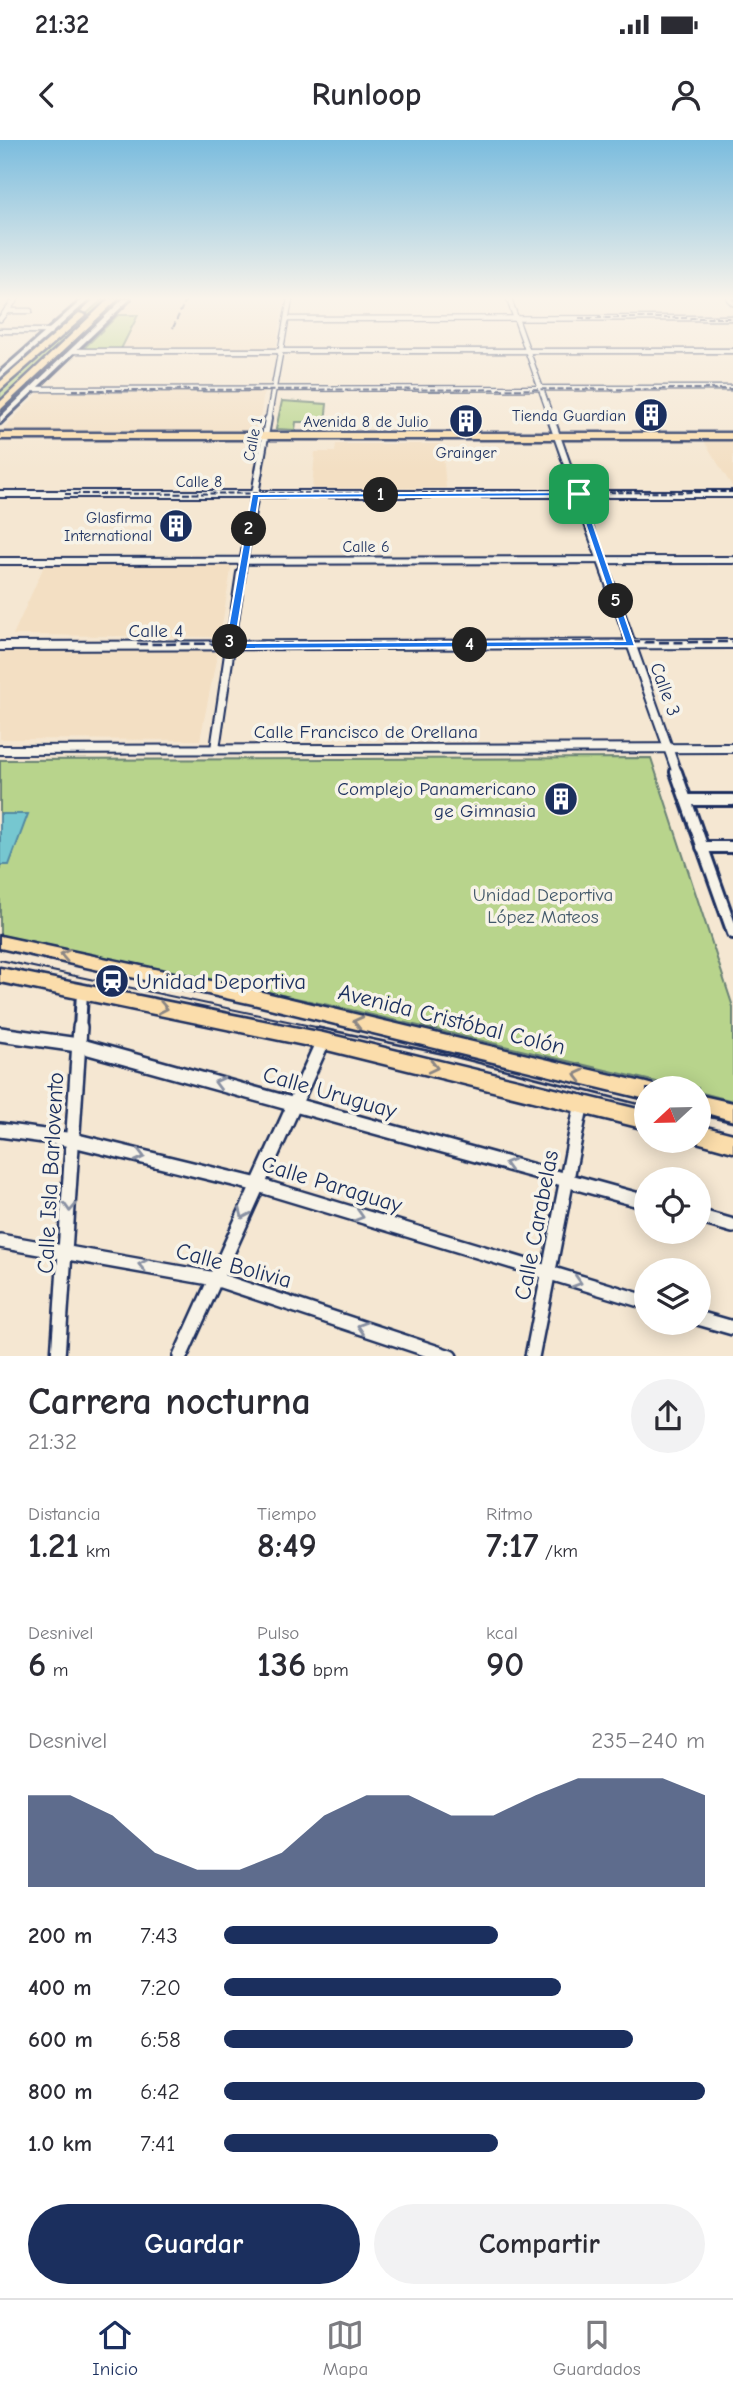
<!DOCTYPE html>
<html lang="es">
<head>
<meta charset="utf-8">
<style>
  :root { --surface:#fff; --page:#f2f2f3; --text:#2b2b33; --muted:#7c7c81; --line:#e1e1e2; --accent:#1b2f5e }
  body { margin:0; font-family:"Comic Neue",sans-serif; background:var(--page); color:var(--text); height:100vh; display:flex; flex-direction:column; font-size:26px; white-space:nowrap }
  * { box-sizing:border-box; margin:0 }
  p { font-size:23px; color:var(--muted) }
  .icon { flex:none; width:38px; height:38px; fill:none; stroke:currentColor; stroke-width:2; stroke-linecap:round; stroke-linejoin:round }
  .map { position:relative; height:1216px; overflow:hidden }
  .sheet { display:flex; flex-direction:column; background:var(--surface); flex:1 }
  .sheet>* { flex:none }
  .needle { width:46px; rotate:248deg }
  .buttons { position:absolute; left:634px; top:936px; display:grid; gap:14px }
  .buttons a { display:grid; place-items:center; width:77px; height:77px; border-radius:50%; background:var(--surface); box-shadow:0 4px 18px #0003; font-size:35px }
  .pin { position:absolute; display:grid; place-items:center; width:60px; height:60px; color:#fff; margin:-30px; border-radius:14px; box-shadow:0 4px 10px #0006 }
  .km { position:absolute; width:35px; height:35px; margin:-18px; border-radius:50%; background:#222; color:#fff; font-size:19px; line-height:35px; text-align:center }
  .round { display:grid; place-items:center; flex:none; width:74px; height:74px; border-radius:37px; background:var(--page) }
  .overview { display:flex; align-items:center; justify-content:space-between; height:119px; padding:0 28px }
  h1 { font-size:38px; font-weight:700; line-height:52px }
  .stats { display:grid; grid-template-columns:repeat(3,1fr); gap:10px; height:119px; padding:7px 28px }
  .stats div { display:grid; align-content:center }
  .stats b { font-size:35px; font-weight:700 }
  .stats small { font-size:19px; font-weight:400 }
  .stats p { font-size:19px }
  .chart { height:196px; padding:14px 28px }
  .chart p { display:flex; justify-content:space-between }
  .chart svg { width:100%; height:126px; margin-top:7px; fill:var(--accent); opacity:.7 }
  .action { display:flex; gap:14px; margin-top:auto; padding:14px 28px }
  .action a { flex:1; height:80px; border-radius:42px; background:var(--accent); color:#fff; font-size:28px; font-weight:700; line-height:80px; text-align:center }
  .action a+a { background:var(--page); color:var(--text) }
  ul { padding:0 28px; list-style:none; font-size:23px }
  li { display:grid; grid-template-columns:112px 84px 1fr; align-items:center; height:52px }
  li i { height:18px; border-radius:9px; background:var(--accent) }
  .status { display:flex; justify-content:space-between; align-items:center; height:49px; padding:0 35px; background:var(--surface); direction:ltr }
  .status svg { height:19px; fill:currentColor }
  header { display:flex; justify-content:space-between; align-items:center; height:91px; padding:0 28px; background:var(--surface); font-size:32px; font-weight:700 }
  .tab-bar { display:flex; justify-content:space-around; align-items:center; height:98px; border-top:2px solid var(--line); background:var(--surface); font-size:19px; color:var(--muted) }
  .tab-bar a { display:grid; justify-items:center; gap:4px }
  .tab-bar .on { color:var(--accent) }
  .map>svg:first-child { display:block }
</style>
</head>
<body>
<div class="status"><b>21:32</b><svg viewBox="0 0 49 12"><path d="M0 12V9h3v3zM5 12V6h3v6zM10 12V3h3v9zM15 12V0h3v12zM26 1h20v11H26zM47 4h2v5h-2z"/></svg></div>
<header><svg class="icon" aria-label="back" viewBox="0 0 24 24"><path d="M15 5l-7 7 7 7"/></svg>Runloop<svg class="icon" aria-label="person" viewBox="0 0 24 24"><circle cx="12" cy="8" r="4"/><path d="M4 21q1-7 8-7t8 7"/></svg></header>
<div class="map">
<svg width="733" height="1217" viewBox="0 0 733 1217">
  <rect width="100%" height="100%" fill="#f5e7d2"/>
  <filter id="ink" filterUnits="userSpaceOnUse"><feTurbulence type="fractalNoise" baseFrequency=".0143" numOctaves="2"/><feDisplacementMap in="SourceGraphic" scale="14" xChannelSelector="R" yChannelSelector="G"/><feConvolveMatrix kernelMatrix="1 2 1 2 8 2 1 2 1" color-interpolation-filters="sRGB"/></filter>
  <g filter="url(#ink)">
    <g fill="#f3dfc3">
      <path d="M 134,159 L 284,159 L 276,209 L 83,209 Z"/>
      <path d="M 264,252 L 258,292 L 0,292 L 39,253 Z"/>
      <path d="M 704,301 L 733,301 L 733,348 Z"/>
      <path d="M 336,304 L 442,304 L 446,348 L 312,349 L 315,312 L 335,312 Z"/>
      <path d="M 232,424 L 220,497 L 13,495 L 44,426 Z"/>
      <path d="M 0,510 L 218,510 L 200,600 L 0,599 Z"/>
    </g>
    <g fill="#b8d48c" stroke="#6a8275" stroke-width="2">
      <path d="M 103,159 L 112,159 L 0,263 L 0,252 Z"/>
      <path d="M 118,175 L 138,175 L 121,209 L 83,209 Z"/>
      <path d="M 282,261 L 327,264 L 325,282 L 296,282 L 295,290 L 276,289 Z"/>
      <path d="M 651,618 L 733,867 L 733,961 L 698,952 L 698,948 L 682,948 L 338,867 L 0,795 L 0,620 Z"/>
    </g>
    <path fill="#76c7d0" stroke="#528aa2" stroke-width="2" d="M 0,674 L 28,674 L 9,725 L 0,725 Z"/>
    <g fill="none" stroke-linecap="round" stroke-linejoin="round">
      <g stroke="#1b2f5e" stroke-width="7">
        <g id="street-far4">
          <path d="M 509,159 L 552,280"/>
          <path d="M 729,159 L 733,163"/>
          <path d="M 6,171 L 30,171"/>
          <path d="M 0,179 L 16,159"/>
          <path d="M 287,179 L 733,178"/>
          <path d="M 0,191 L 51,191"/>
          <path d="M 73,211 L 733,211"/>
          <path d="M 34,249 L 733,248"/>
          <path d="M 268,280 L 290,159"/>
        </g>
      </g>
      <g stroke="#1b2f5e" stroke-width="10">
        <g id="street-far3">
          <path d="M 551,279 L 606,435"/>
          <path d="M 0,354 L 733,354"/>
          <path d="M 0,421 L 733,420"/>
          <path d="M 241,435 L 268,279"/>
        </g>
      </g>
      <g stroke="#1b2f5e" stroke-width="12">
        <g id="street-far2">
          <path d="M 606,433 L 677,633"/>
          <path d="M 0,506 L 733,504"/>
          <path d="M 215,609 L 241,433"/>
          <path d="M 0,610 L 733,608"/>
        </g>
      </g>
      <g stroke="#1b2f5e" stroke-width="16">
        <g id="street-far1">
          <path d="M 676,632 L 733,793"/>
          <path d="M 686,660 L 733,660"/>
          <path d="M 702,707 L 733,707"/>
          <path d="M 80,889 L 82,852"/>
        </g>
      </g>
      <g stroke="#1b2f5e" stroke-width="18">
        <g id="street">
          <path d="M 0,894 L 78,905 L 646,1062"/>
          <path d="M 0,990 L 73,1000 L 258,1045 L 646,1162"/>
          <path d="M 698,1076 L 733,1086"/>
          <path d="M 0,1101 L 215,1139 L 450,1217"/>
          <path d="M 698,1178 L 733,1188"/>
          <path d="M 58,1217 L 80,887"/>
          <path d="M 180,1217 L 323,901"/>
          <path d="M 532,1217 L 582,962"/>
        </g>
      </g>
      <g stroke="#1b2f5e" stroke-width="6">
        <g id="secondary">
          <path d="M 83,159 L 90,159 L 0,238 L 0,232 Z"/>
          <path d="M 123,159 L 130,159 L 0,283 L 0,277 Z"/>
        </g>
      </g>
      <g stroke="#1b2f5e" stroke-width="5">
        <g id="primary">
          <rect x="0" y="293" width="733" height="6"/>
          <path d="M 0,796 L 253,850 L 646,943 L 653,945 L 655,948 L 646,948 L 646,959 L 253,864 L 0,808 Z"/>
          <path d="M 0,828 L 323,893 L 646,971 L 646,989 L 323,909 L 0,842 Z"/>
          <path d="M 698,955 L 733,963 L 733,981 L 698,973 Z"/>
          <path d="M 698,985 L 733,994 L 733,1012 L 693,1001 L 698,1001 Z"/>
        </g>
      </g>
      <g stroke="#1b2f5e" stroke-width="5">
        <g id="highway">
          <path d="M 109,159 L 118,159 L 0,270 L 0,262 Z"/>
          <path d="M 79,173 L 86,175 L 0,250 L 0,242 Z"/>
        </g>
      </g>
      <use href="#street-far4" stroke="#f7f3e8" stroke-width="4.5"/>
      <use href="#street-far3" stroke="#f7f3e8" stroke-width="6"/>
      <use href="#street-far2" stroke="#f7f3e8" stroke-width="8"/>
      <use href="#street-far1" stroke="#f7f3e8" stroke-width="10"/>
      <use href="#street" stroke="#f7f3e8" stroke-width="13"/>
      <use href="#secondary" fill="#f7f3e8" fill-rule="evenodd"/>
      <use href="#primary" fill="#fbddab" fill-rule="evenodd"/>
      <use href="#highway" fill="#fbddab" fill-rule="evenodd"/>
      <path stroke="#1b2f5e" stroke-width="2" d="M 0,820 L 325,889"/>
      <g stroke="#1b2f5e" stroke-width="2.5">
        <path d="M 316,887 L 448,915 L 646,966"/>
        <path d="M 698,972 L 733,982"/>
      </g>
      <g stroke="#1b2f5e" stroke-width="2" stroke-dasharray="6 2.5" stroke-linecap="butt">
        <path d="M 579,178 L 733,178"/>
        <path d="M 173,188 L 186,159"/>
        <path d="M 73,250 L 733,249"/>
        <path d="M 65,354 L 733,352"/>
      </g>
      <path stroke="#1b2f5e" stroke-width="2.5" stroke-dasharray="10 4.5" stroke-linecap="butt" d="M 137,504 L 733,502"/>
    </g>
    <defs><path id="oneway-chevron" d="M-2-3.5L2.5 0L-2 3.5" fill="none" stroke-width="1.6" stroke-linecap="round" stroke-linejoin="round" transform="scale(1.75)"/></defs>
    <g stroke="#8b8684">
      <use href="#oneway-chevron" transform="translate(65 815) rotate(-168)"/>
      <use href="#oneway-chevron" transform="translate(163 868) rotate(11)"/>
      <use href="#oneway-chevron" transform="translate(358 882) rotate(-166)"/>
      <use href="#oneway-chevron" transform="translate(433 927) rotate(13)"/>
      <use href="#oneway-chevron" transform="translate(579 935) rotate(-166)"/>
    </g>
    <g stroke="#8991a3">
      <use href="#oneway-chevron" transform="translate(219 943) rotate(-165)"/>
      <use href="#oneway-chevron" transform="translate(140 1016) rotate(14)"/>
      <use href="#oneway-chevron" transform="translate(509 1024) rotate(-164)"/>
      <use href="#oneway-chevron" transform="translate(70 1067) rotate(93)"/>
      <use href="#oneway-chevron" transform="translate(244 1074) rotate(114)"/>
      <use href="#oneway-chevron" transform="translate(359 1076) rotate(17)"/>
      <use href="#oneway-chevron" transform="translate(143 1125) rotate(-169)"/>
      <use href="#oneway-chevron" transform="translate(577 1142) rotate(17)"/>
      <use href="#oneway-chevron" transform="translate(362 1187) rotate(-162)"/>
    </g>
  </g>
  <linearGradient id="sky" x2="0" y2="1"><stop stop-color="#7abcde"/><stop offset="0.48" stop-color="#faf4eb"/><stop offset="1" stop-color="#faf4eb" stop-opacity="0"/></linearGradient>
  <rect width="733" height="330" fill="url(#sky)"/>
  <path fill="#1a73e8" stroke="#fff" stroke-width="2" fill-rule="evenodd" d="M 582,352 L 635,506 L 230,509 L 225,506 L 252,354 ZM 576,356 L 625,501 L 235,503 L 259,358 Z"/>
  <defs>
    <g id="building-disc" transform="scale(1.75)"><circle r="9.5" fill="#1b2f5e" stroke="#f7f3e8"/><path d="M-4-6H4V6H1V3H-1V6H-4ZM-2.5-4.3h1.7v1.8h-1.7ZM.8-4.3h1.7v1.8H.8ZM-2.5-1h1.7V.8h-1.7ZM.8-1h1.7V.8H.8Z" fill="#fff"/></g>
    <g id="station-disc" transform="scale(1.75)"><circle r="9.5" fill="#1b2f5e" stroke="#f7f3e8"/><path d="M-3-6H3Q5-6 5-4V2Q5 4 3 4L4.5 6H3L1.5 4h-3L-3 6H-4.5L-3 4Q-5 4-5 2V-4Q-5-6-3-6ZM-3.5-4v3h7v-3ZM-3.5 1v1.5H-2V1ZM2 1v1.5H3.5V1Z" fill="#fff"/></g>
  </defs>
  <g fill-rule="evenodd">
    <use href="#building-disc" x="651" y="275"/>
    <use href="#building-disc" x="466" y="281"/>
    <use href="#building-disc" x="176" y="386"/>
    <use href="#building-disc" x="561" y="659"/>
    <use href="#station-disc" x="112" y="841"/>
  </g>
  <g text-anchor="middle" stroke-width="7" stroke-linejoin="round" paint-order="stroke">
    <g font-size="16" fill="#1b2f5e" stroke="#f7f3e8" text-anchor="end">
      <text x="626" y="281">Tienda Guardian</text>
      <text x="466" y="318" text-anchor="middle">Grainger</text>
      <text x="152" y="383">Glasfirma<tspan x="152" dy="18">International</tspan></text>
    </g>
    <g font-size="16" fill="#1b2f5e" stroke="#f7f3e8">
      <text x="366" y="287">Avenida 8 de Julio</text>
      <text transform="translate(252 299) rotate(-79)" y="6">Calle 1</text>
      <text x="199" y="347">Calle 8</text>
      <text x="366" y="412">Calle 6</text>
    </g>
    <g font-size="19" fill="#1b2f5e" stroke="#f7f3e8">
      <text x="156" y="497">Calle 4</text>
      <text transform="translate(666 549) rotate(70)" y="7">Calle 3</text>
      <text x="366" y="598">Calle Francisco de Orellana</text>
    </g>
    <g font-size="19" fill="#1b2f5e" stroke="#f7f3e8" text-anchor="end">
      <text x="536" y="655">Complejo Panamericano<tspan x="536" dy="22">ge Gimnasia</tspan></text>
    </g>
    <g font-size="19" fill="#42586a" stroke="#f7f3e8">
      <text x="543" y="761">Unidad Deportiva<tspan x="543" dy="22">López Mateos</tspan></text>
    </g>
    <g font-size="23" fill="#1b2f5e" stroke="#f7f3e8" text-anchor="start">
      <text x="136" y="849">Unidad Deportiva</text>
    </g>
    <g font-size="23" fill="#1b2f5e" stroke="#f7f3e8">
      <text transform="translate(452 879) rotate(14)" y="8">Avenida Cristóbal Colón</text>
      <text transform="translate(330 952) rotate(16)" y="8">Calle Uruguay</text>
      <text transform="translate(50 1033) rotate(-87)" y="8">Calle Isla Barlovento</text>
      <text transform="translate(332 1044) rotate(17)" y="8">Calle Paraguay</text>
      <text transform="translate(536 1085) rotate(-79)" y="8">Calle Carabelas</text>
      <text transform="translate(234 1125) rotate(15)" y="8">Calle Bolivia</text>
    </g>
  </g>
</svg>
<div class="buttons">
<a><svg class="needle" viewBox="-14 -14 28 28"><path d="M0-13l5 13h-10z" fill="#e53935"/><path d="M0 13l5-13h-10z" fill="#7c7c81"/></svg></a>
<a><svg class="icon" aria-label="locate" viewBox="0 0 24 24"><circle cx="12" cy="12" r="6"/><path d="M12 2v4M12 18v4M2 12h4M18 12h4"/></svg></a>
<a><svg class="icon" aria-label="layers" viewBox="0 0 24 24"><path d="M12 4l9 5-9 5-9-5zM3 14l9 5 9-5"/></svg></a>
</div>
<div class="pin" style="left:579px;top:354px;background:#1e9e55"><svg class="icon" aria-label="arrive" viewBox="0 0 24 24"><path d="M6 21V4h12l-3 4 3 4H6"/></svg></div>
<b class="km" style="left:381px;top:355px">1</b>
<b class="km" style="left:249px;top:389px">2</b>
<b class="km" style="left:230px;top:502px">3</b>
<b class="km" style="left:470px;top:505px">4</b>
<b class="km" style="left:616px;top:461px">5</b>
</div>
<section class="sheet">
<div class="overview"><div><h1>Carrera nocturna</h1><p>21:32</p></div><a class="round"><svg class="icon" aria-label="share" viewBox="0 0 24 24"><path d="M12 15V3M7 8l5-5 5 5M5 13v7h14v-7"/></svg></a></div>
<div class="stats">
<div><p>Distancia</p><b>1.21<small> km</small></b></div>
<div><p>Tiempo</p><b>8:49</b></div>
<div><p>Ritmo</p><b>7:17<small> /km</small></b></div>
</div>
<div class="stats">
<div><p>Desnivel</p><b>6<small> m</small></b></div>
<div><p>Pulso</p><b>136<small> bpm</small></b></div>
<div><p>kcal</p><b>90</b></div>
</div>
<div class="chart"><p><span>Desnivel</span>235–240 m</p>
<svg viewBox="0 0 160 44" preserveAspectRatio="none"><path d="M0 44V12L10 12L20 19L30 32L40 38L50 38L60 32L70 19L80 12L90 12L100 19L110 19L120 12L130 6L140 6L150 6L160 12V44z"/></svg>
</div>
<ul>
<li><b>200 m</b>7:43<i style="width:57%"></i></li>
<li><b>400 m</b>7:20<i style="width:70%"></i></li>
<li><b>600 m</b>6:58<i style="width:85%"></i></li>
<li><b>800 m</b>6:42<i style="width:100%"></i></li>
<li><b>1.0 km</b>7:41<i style="width:57%"></i></li>
</ul>
<div class="action"><a>Guardar</a><a>Compartir</a></div>
</section>
<nav class="tab-bar">
<a class="on"><svg class="icon" aria-label="home" viewBox="0 0 24 24"><path d="M3 11l9-7 9 7M6 9v11h12V9"/></svg>Inicio</a>
<a><svg class="icon" aria-label="map" viewBox="0 0 24 24"><path d="M3 6l6-2 6 2 6-2v14l-6 2-6-2-6 2zM9 4v14M15 6v14"/></svg>Mapa</a>
<a><svg class="icon" aria-label="saved" viewBox="0 0 24 24"><path d="M7 4h10v16l-5-4-5 4z"/></svg>Guardados</a>
</nav>
</body>
</html>
